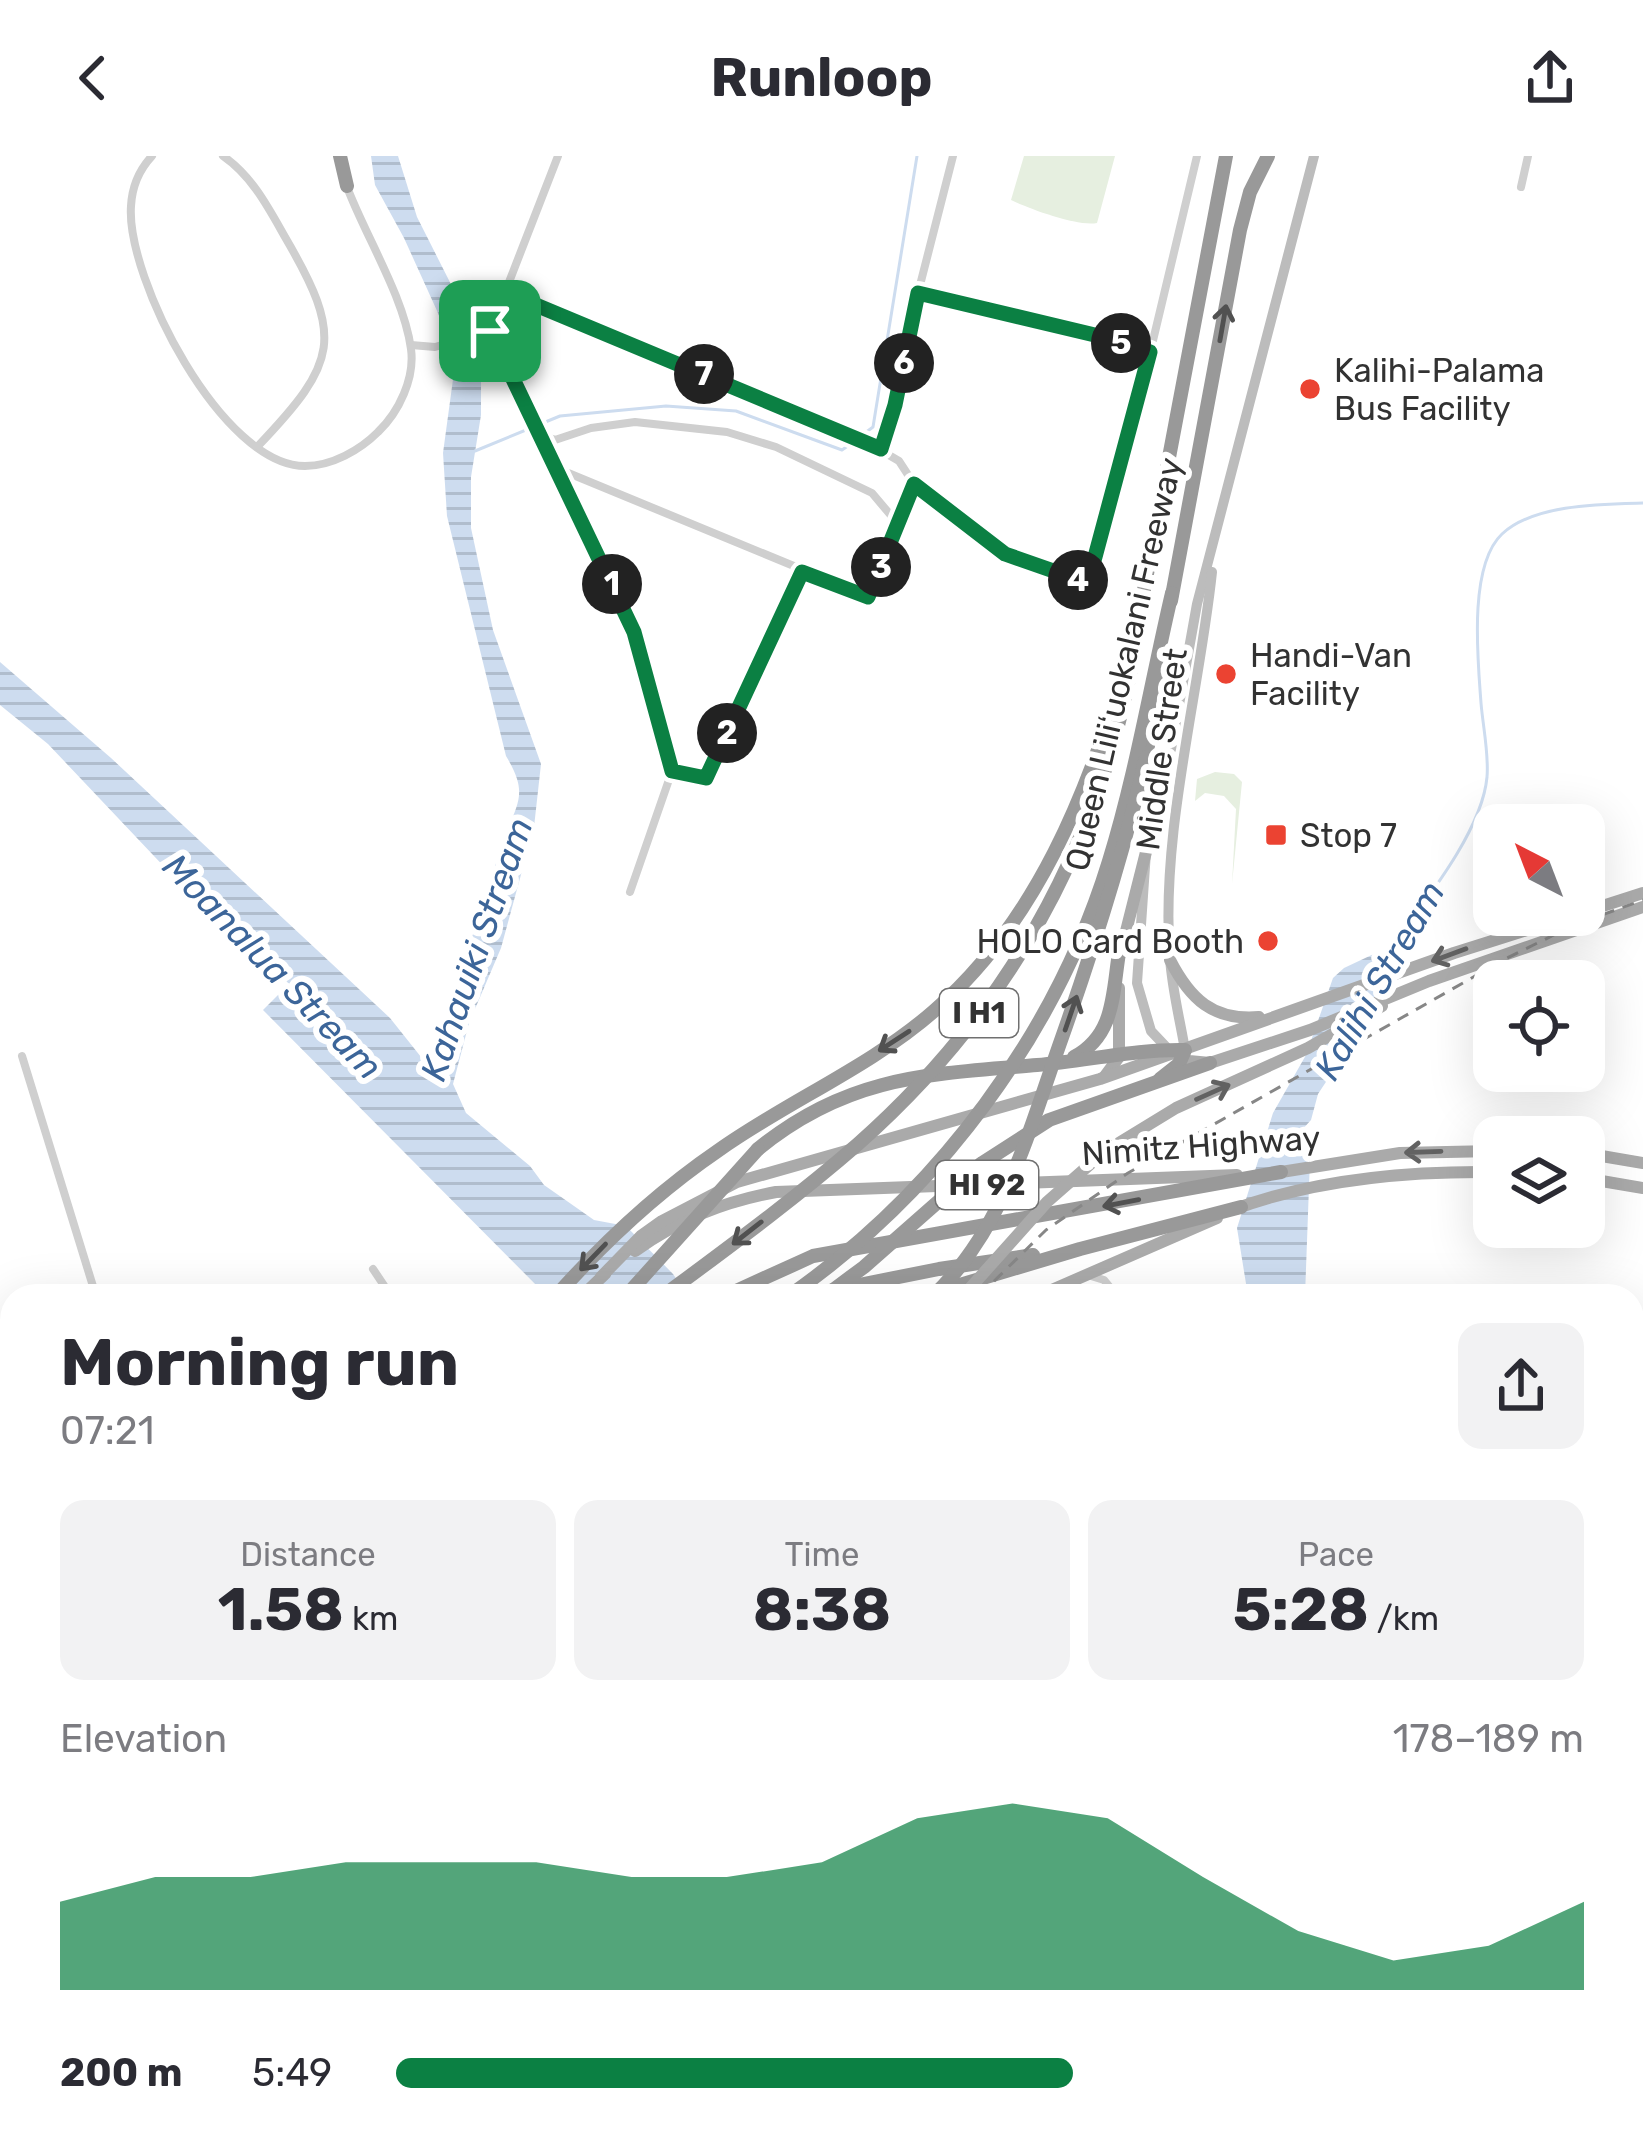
<!DOCTYPE html>
<html lang="en">
<head>
<meta charset="utf-8">
<style>
  :root { --surface:#fff; --page:#f2f2f3; --text:#2b2b33; --muted:#7c7c81; --accent:#0b8043 }
  body { margin:0; font-family:Rubik,sans-serif; background:var(--page); color:var(--text); height:100vh; display:flex; flex-direction:column; font-size:45px; white-space:nowrap }
  * { box-sizing:border-box; margin:0 }
  p { font-size:39px; color:var(--muted) }
  .icon { flex:none; width:66px; height:66px; fill:none; stroke:currentColor; stroke-width:2; stroke-linecap:round; stroke-linejoin:round }
  .map { position:relative; flex:1; overflow:hidden }
  .drawer { position:absolute; left:0px; top:1128px; width:1644px; height:861px; display:flex; flex-direction:column; background:var(--surface); border-radius:36px 36px 0 0; box-shadow:0 12px 48px #0002 }
  .drawer>* { flex:none }
  .needle { width:78px; rotate:318deg }
  .buttons { position:absolute; left:1473px; top:648px; display:grid; gap:24px }
  .buttons a { display:grid; place-items:center; width:132px; height:132px; border-radius:24px; background:var(--surface); box-shadow:0 12px 48px #0002; font-size:60px }
  .pin { position:absolute; display:grid; place-items:center; width:102px; height:102px; color:#fff; margin:-51px; border-radius:24px; box-shadow:0 6px 18px #0006 }
  .km { position:absolute; width:60px; height:60px; margin:-30px; border-radius:50%; background:#222; color:#fff; font-size:33px; line-height:60px; text-align:center }
  .round { display:grid; place-items:center; flex:none; width:126px; height:126px; border-radius:24px; background:var(--page) }
  .overview { display:flex; align-items:center; justify-content:space-between; height:204px; padding:0 60px }
  h1 { font-size:66px; font-weight:700; line-height:90px }
  .stats { display:grid; grid-template-columns:repeat(3,1fr); gap:18px; height:204px; padding:12px 60px }
  .stats div { display:grid; align-content:center; border-radius:24px; background:var(--page); text-align:center }
  .stats b { font-size:60px; font-weight:700 }
  .stats small { font-size:33px; font-weight:400 }
  .stats p { font-size:33px }
  .chart { height:336px; padding:24px 60px }
  .chart p { display:flex; justify-content:space-between }
  .chart svg { width:100%; height:216px; margin-top:12px; fill:var(--accent); opacity:.7 }
  ul { padding:0 60px; list-style:none; font-size:39px }
  li { display:grid; grid-template-columns:192px 144px 1fr; align-items:center; height:90px }
  li i { height:30px; border-radius:15px; background:var(--accent) }
  header { display:flex; justify-content:space-between; align-items:center; height:156px; padding:0 60px; background:var(--surface); font-size:54px; font-weight:700 }
  .map>svg:first-child { display:block }
</style>
</head>
<body>
<header><svg class="icon" aria-label="back" viewBox="0 0 24 24"><path d="M15 5l-7 7 7 7"/></svg>Runloop<svg class="icon" aria-label="share" viewBox="0 0 24 24"><path d="M12 15V3M7 8l5-5 5 5M5 13v7h14v-7"/></svg></header>
<div class="map">
<svg width="1643" height="1987" viewBox="0 0 1643 1987">
  <defs>
    <pattern id="water-rules" width="6" height="5" patternUnits="userSpaceOnUse" patternTransform="scale(3)"><rect width="6" height="5" fill="#cddcef"/><path d="M0 2.5h6" fill="none" stroke="#b0bdcd"/></pattern>
  </defs>
  <rect width="100%" height="100%" fill="#fff"/>
  <g fill="#e6efe0">
    <path d="M 1024,0 L 1115,0 L 1097,67 C 1078,71 1029,53 1011,44 Z"/>
    <path d="M 1215,616 L 1234,618 L 1242,626 L 1232,728 L 1236,653 L 1224,640 L 1205,637 L 1195,645 L 1197,623 Z"/>
    <path d="M 297,1977 L 726,1977 L 724,1987 L 296,1987 Z"/>
  </g>
  <g fill="url(#water-rules)">
    <path d="M 371,0 L 398,0 L 417,61 L 467,160 L 481,198 L 481,259 L 471,321 L 471,372 L 493,474 L 541,608 L 534,671 L 501,792 L 469,867 L 453,928 L 466,957 L 530,1010 L 544,1029 L 594,1064 L 626,1070 L 673,1118 L 688,1140 L 547,1140 L 263,854 L 289,828 L 238,773 L 189,737 L 48,588 L 0,549 L 0,506 L 111,602 L 390,862 L 425,906 L 441,877 L 505,679 C 520,644 527,635 506,600 L 447,360 L 443,297 L 454,216 L 450,195 L 438,157 L 404,82 L 375,29 Z"/>
    <path d="M 1378,796 L 1392,798 L 1391,811 L 1349,891 L 1318,938 L 1311,964 L 1301,975 L 1310,1003 L 1305,1140 L 1248,1140 L 1237,1072 L 1273,957 L 1306,899 L 1333,822 L 1344,812 Z"/>
    <path d="M 726,1977 L 1387,1977 L 1406,1987 L 724,1987 Z"/>
  </g>
  <g fill="none" stroke-linecap="round" stroke-linejoin="round">
    <g stroke="#cddcef" stroke-width="3">
      <path d="M 865,277 L 873,271 L 917,0"/>
      <path d="M 475,295 L 560,260 L 666,250 L 736,255 L 842,294 L 852,287"/>
      <path d="M 1388,796 C 1421,750 1482,677 1487,621 C 1489,598 1483,571 1481,547 C 1478,505 1468,410 1502,378 C 1534,348 1602,348 1643,347"/>
    </g>
    <g stroke="#cfcfcf" stroke-width="8">
      <path d="M 152,0 C 139,14 132,31 131,50 C 126,122 222,310 305,310 C 332,310 360,294 378,276 C 399,256 415,222 411,193 C 404,141 366,81 347,31"/>
      <path d="M 223,0 C 252,20 268,51 285,81 C 344,182 338,206 258,290"/>
      <path d="M 558,0 L 490,175 L 634,476 L 672,615 L 630,736"/>
      <path d="M 953,0 L 918,137 L 1099,180 L 1150,197 L 1197,0"/>
      <path d="M 1521,31 L 1528,0"/>
      <path d="M 505,137 L 858,281 L 899,305 L 914,328 L 1005,398 L 1088,427 L 1150,197"/>
      <path d="M 411,189 L 435,191 L 490,175"/>
      <path d="M 545,280 L 555,284 L 591,272 L 635,266 L 727,276 L 776,291 L 872,337 L 899,369"/>
      <path d="M 881,293 L 895,249 L 918,137"/>
      <path d="M 561,314 L 869,441 L 914,328"/>
      <path d="M 672,615 L 706,622 L 802,416"/>
      <path d="M 22,900 L 96,1140"/>
      <path d="M 373,1113 L 391,1140"/>
      <path d="M 1091,1120 L 1104,1124 L 1117,1140"/>
      <path d="M 1632,1248 L 1643,1255"/>
      <path d="M 1632,1435 L 1643,1440"/>
      <path d="M 0,1505 L 12,1497"/>
      <path d="M 0,1844 L 12,1836"/>
      <path d="M 1632,1945 L 1643,1953"/>
      <path d="M 164,1987 L 171,1977"/>
    </g>
    <g stroke="#bcbcbc" stroke-width="10">
      <path d="M 1169,894 L 1151,875 L 1137,827 L 1146,696 L 1158,625 L 1171,593 L 1197,448 L 1314,0"/>
      <path d="M 1185,894 C 1180,864 1172,833 1170,802 C 1160,678 1199,540 1212,416"/>
    </g>
    <g stroke="#aaa" stroke-width="12">
      <path d="M 1584,756 L 1643,737"/>
      <path d="M 1120,799 L 1146,696"/>
      <path d="M 1170,804 C 1190,843 1213,865 1259,861"/>
      <path d="M 1175,898 L 1189,905 L 1210,907 L 1310,874 L 1429,825 L 1643,751"/>
      <path d="M 1105,920 L 1119,901 L 1119,832"/>
      <path d="M 1584,997 L 1643,1007"/>
      <path d="M 1275,1017 L 1400,997 L 1494,995"/>
      <path d="M 1584,1022 L 1643,1032"/>
      <path d="M 1235,1053 C 1316,1023 1408,1015 1494,1016"/>
      <path d="M 635,1095 C 680,1063 723,1046 776,1036 L 1237,1019"/>
      <path d="M 601,1121 L 641,1080 L 662,1065 L 737,1026 L 1100,923 L 1454,797 L 1574,759"/>
      <path d="M 582,1140 L 605,1118"/>
      <path d="M 1038,1140 L 1217,1062"/>
      <path d="M 0,1628 L 12,1620"/>
      <path d="M 0,1717 L 12,1709"/>
    </g>
    <g stroke="#999" stroke-width="14">
      <path d="M 340,0 L 347,30"/>
      <path d="M 1171,445 L 1240,74 L 1250,36 L 1268,0"/>
      <path d="M 1136,476 L 1226,0"/>
      <path d="M 1146,601 L 1163,503"/>
      <path d="M 1074,901 C 1117,878 1112,834 1120,791"/>
      <path d="M 758,993 C 847,920 928,918 1037,909 C 1086,905 1136,893 1185,894 L 1179,908 L 1160,923"/>
      <path d="M 981,1008 L 1049,964 L 1210,907"/>
      <path d="M 556,1140 C 604,1086 659,1035 719,994 C 788,945 870,911 934,855 C 1037,766 1088,636 1126,509"/>
      <path d="M 725,1140 L 813,1100 L 1281,1016"/>
      <path d="M 804,1140 L 939,1113 L 1033,1099"/>
      <path d="M 923,1140 L 1080,1093 L 1241,1051"/>
      <path d="M 0,1694 L 12,1686"/>
    </g>
    <g stroke="#878787" stroke-width="3" stroke-dasharray="12 9" stroke-linecap="butt">
      <path d="M 979,1140 L 1046,1074 L 1128,1017 L 1507,802 L 1574,769 L 1643,744"/>
      <path d="M 185,1987 L 201,1977"/>
    </g>
    <path stroke="#aaa" stroke-width="12" d="M 963,1140 L 1047,1046 L 1104,996 L 1176,952 L 1308,892 L 1382,850"/>
    <g stroke="#999" stroke-width="14">
      <path d="M 626,1140 L 758,993"/>
      <path d="M 663,1140 C 729,1091 796,1042 858,988 C 1015,849 1108,674 1139,468"/>
      <path d="M 789,1140 C 938,1036 1056,878 1109,705 C 1136,618 1151,526 1172,437"/>
      <path d="M 825,1140 L 864,1111 L 981,1008"/>
      <path d="M 933,1140 C 1003,1074 1028,978 1059,890 C 1093,794 1123,700 1146,601"/>
      <path d="M 0,1640 L 12,1631"/>
    </g>
  </g>
  <defs><path id="oneway-shaft" d="M-6 0H5M1.5-3L5.5 0L1.5 3" fill="none" stroke-width="1.6" stroke-linecap="round" stroke-linejoin="round" transform="scale(3)"/></defs>
  <g stroke="#515151">
    <use href="#oneway-shaft" transform="translate(1223 167) rotate(-80)"/>
    <use href="#oneway-shaft" transform="translate(1071 857) rotate(-71)"/>
    <use href="#oneway-shaft" transform="translate(894 885) rotate(147)"/>
    <use href="#oneway-shaft" transform="translate(1121 1047) rotate(169)"/>
    <use href="#oneway-shaft" transform="translate(747 1077) rotate(142)"/>
    <use href="#oneway-shaft" transform="translate(593 1101) rotate(134)"/>
  </g>
  <g stroke="#626262">
    <use href="#oneway-shaft" transform="translate(1449 799) rotate(160)"/>
    <use href="#oneway-shaft" transform="translate(1213 936) rotate(-24)"/>
    <use href="#oneway-shaft" transform="translate(1423 996) rotate(178)"/>
  </g>
  <g fill="none" stroke-linecap="round" stroke-linejoin="round">
    <g stroke="#fff" stroke-width="24">
      <path id="route" d="M 505,136 L 881,293 L 895,249 L 918,137 L 1099,180 L 1150,196 L 1088,427 L 1005,398 L 914,328 L 868,441 L 802,416 L 706,622 L 672,615 L 634,476 L 490,175 Z"/>
    </g>
    <use href="#route" stroke="#0b8043" stroke-width="15"/>
  </g>
  <g fill="#eb4332" stroke="#fff" stroke-width="4.5">
    <circle cx="1310" cy="233" r="12"/>
    <circle cx="1226" cy="518" r="12"/>
    <rect x="1264" y="667" width="24" height="24" rx="6"/>
    <circle cx="1268" cy="785" r="12"/>
  </g>
  <g text-anchor="middle" stroke-width="12" stroke-linejoin="round" paint-order="stroke">
    <g fill="#fff" stroke="#707070" stroke-width="3">
      <rect x="940" y="833" width="78" height="48" rx="9"/>
      <rect x="936" y="1005" width="102" height="48" rx="9"/>
    </g>
    <g font-size="30" font-weight="bold" fill="#323232">
      <text x="979" y="867">I H1</text>
      <text x="987" y="1039">HI 92</text>
    </g>
    <g font-size="33" fill="#323232" stroke="#fff" text-anchor="start">
      <text x="1334" y="226">Kalihi-Palama<tspan x="1334" dy="38">Bus Facility</tspan></text>
      <text x="1250" y="511">Handi-Van<tspan x="1250" dy="38">Facility</tspan></text>
      <text x="1300" y="691">Stop 7</text>
      <text x="1244" y="797" text-anchor="end">HOLO Card Booth</text>
    </g>
    <g font-size="33" fill="#323232" stroke="#fff">
      <text transform="translate(1123 508) rotate(-77)" y="12">Queen Liliʻuokalani Freeway</text>
      <text transform="translate(1161 593) rotate(-82)" y="12">Middle Street</text>
      <text transform="translate(1201 989) rotate(-4)" y="12">Nimitz Highway</text>
    </g>
    <g font-size="36" font-style="italic" fill="#3c6599" stroke="#fff">
      <text transform="translate(476 793) rotate(-71)" y="13">Kahauiki Stream</text>
      <text transform="translate(273 810) rotate(46)" y="13">Moanalua Stream</text>
      <text transform="translate(1379 824) rotate(-60)" y="13">Kalihi Stream</text>
    </g>
  </g>
</svg>
<div class="buttons">
<a><svg class="needle" viewBox="-14 -14 28 28"><path d="M0-13l5 13h-10z" fill="#e53935"/><path d="M0 13l5-13h-10z" fill="#7c7c81"/></svg></a>
<a><svg class="icon" aria-label="locate" viewBox="0 0 24 24"><circle cx="12" cy="12" r="6"/><path d="M12 2v4M12 18v4M2 12h4M18 12h4"/></svg></a>
<a><svg class="icon" aria-label="layers" viewBox="0 0 24 24"><path d="M12 4l9 5-9 5-9-5zM3 14l9 5 9-5"/></svg></a>
</div>
<div class="pin" style="left:490px;top:175px;background:#1e9e55"><svg class="icon" aria-label="arrive" viewBox="0 0 24 24"><path d="M6 21V4h12l-3 4 3 4H6"/></svg></div>
<b class="km" style="left:612px;top:428px">1</b>
<b class="km" style="left:727px;top:577px">2</b>
<b class="km" style="left:881px;top:411px">3</b>
<b class="km" style="left:1078px;top:424px">4</b>
<b class="km" style="left:1121px;top:187px">5</b>
<b class="km" style="left:904px;top:207px">6</b>
<b class="km" style="left:704px;top:218px">7</b>
<section class="drawer">
<div class="overview"><div><h1>Morning run</h1><p>07:21</p></div><a class="round"><svg class="icon" aria-label="share" viewBox="0 0 24 24"><path d="M12 15V3M7 8l5-5 5 5M5 13v7h14v-7"/></svg></a></div>
<div class="stats">
<div><p>Distance</p><b>1.58<small> km</small></b></div>
<div><p>Time</p><b>8:38</b></div>
<div><p>Pace</p><b>5:28<small> /km</small></b></div>
</div>
<div class="chart"><p><span>Elevation</span>178–189 m</p>
<svg viewBox="0 0 160 44" preserveAspectRatio="none"><path d="M0 44V26L10 21L20 21L30 18L40 18L50 18L60 21L70 21L80 18L90 9L100 6L110 9L120 21L130 32L140 38L150 35L160 26V44z"/></svg>
</div>
<ul>
<li><b>200 m</b>5:49<i style="width:57%"></i></li>
</ul>
</section>
</div>
</body>
</html>
